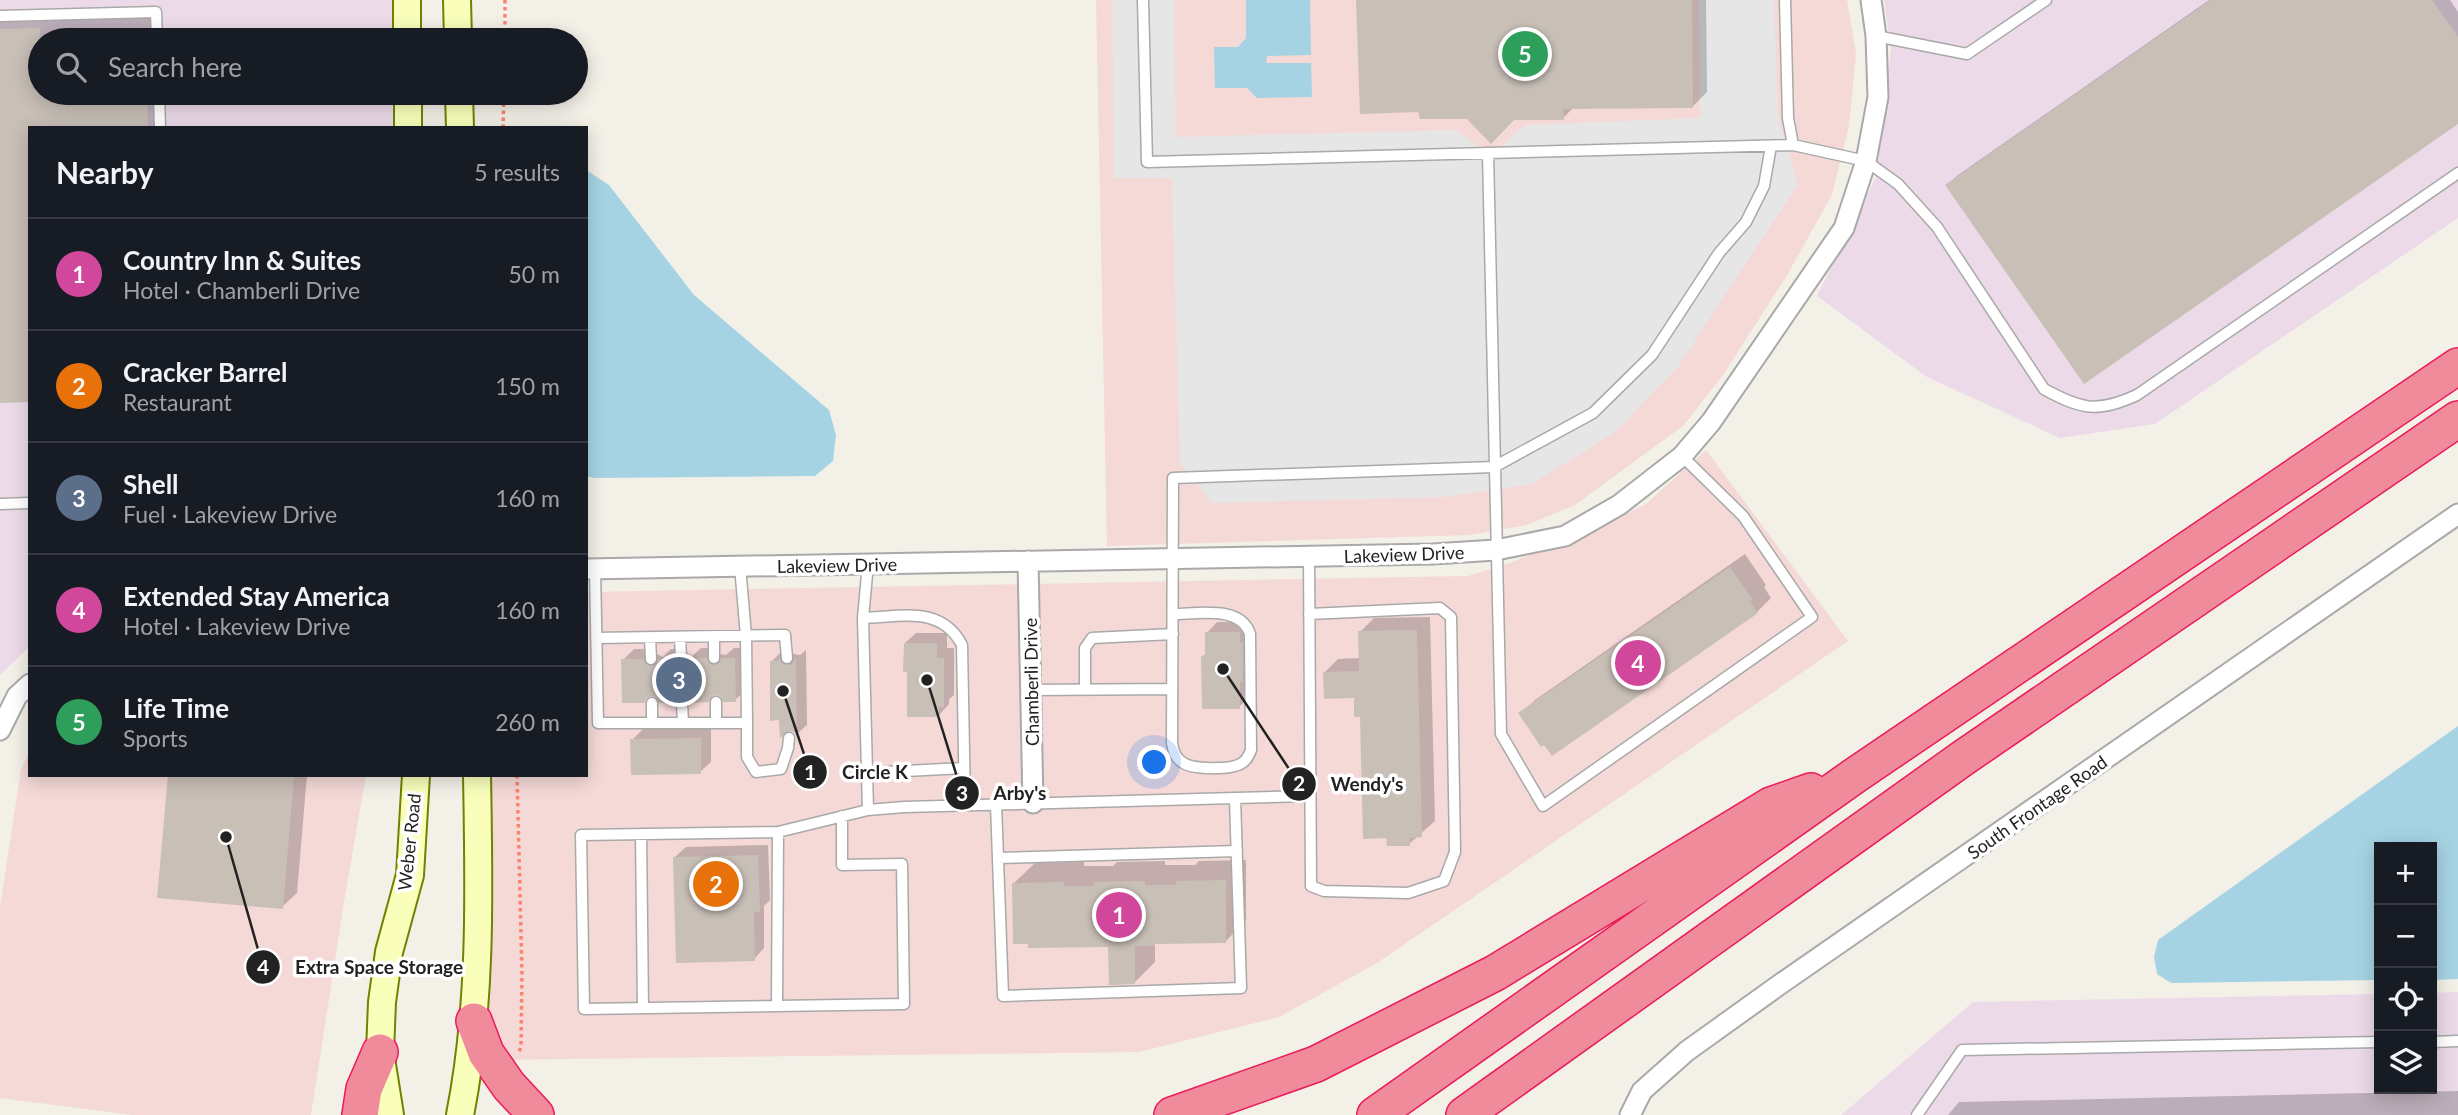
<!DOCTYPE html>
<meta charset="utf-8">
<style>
:root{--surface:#171b24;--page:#20242c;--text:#f1f3f6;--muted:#9ea1a6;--line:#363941;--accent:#d40700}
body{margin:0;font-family:Lato,sans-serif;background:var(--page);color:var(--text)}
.controls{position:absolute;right:21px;bottom:21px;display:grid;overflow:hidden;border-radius:0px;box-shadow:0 4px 18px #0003}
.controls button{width:63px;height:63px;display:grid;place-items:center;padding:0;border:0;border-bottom:2px solid var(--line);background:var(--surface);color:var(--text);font:35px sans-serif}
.you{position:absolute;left:1155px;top:763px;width:24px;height:24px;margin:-18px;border:5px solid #fff;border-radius:50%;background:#1a73e8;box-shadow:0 0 0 10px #1a73e833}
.badge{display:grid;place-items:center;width:46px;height:46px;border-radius:50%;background:var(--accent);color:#fff;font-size:23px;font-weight:700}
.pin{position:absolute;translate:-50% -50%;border:4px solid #fff;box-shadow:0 2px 7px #0006}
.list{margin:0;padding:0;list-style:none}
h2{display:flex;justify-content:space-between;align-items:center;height:91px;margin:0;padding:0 28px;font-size:30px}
h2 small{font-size:23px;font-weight:400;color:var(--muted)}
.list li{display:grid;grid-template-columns:46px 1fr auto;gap:21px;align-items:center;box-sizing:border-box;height:112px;padding:0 28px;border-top:2px solid var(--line)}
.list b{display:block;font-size:26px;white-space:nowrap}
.list p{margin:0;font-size:23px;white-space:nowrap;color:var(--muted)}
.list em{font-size:23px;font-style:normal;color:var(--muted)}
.icon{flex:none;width:38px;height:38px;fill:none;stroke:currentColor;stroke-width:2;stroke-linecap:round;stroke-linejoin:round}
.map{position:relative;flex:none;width:2458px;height:1115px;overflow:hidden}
.search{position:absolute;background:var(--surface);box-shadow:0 4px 18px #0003;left:28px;top:28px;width:560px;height:77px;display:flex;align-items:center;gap:18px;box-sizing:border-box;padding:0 24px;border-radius:38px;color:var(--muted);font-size:26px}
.panel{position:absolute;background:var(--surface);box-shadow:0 4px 18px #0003;left:28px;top:126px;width:560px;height:651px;border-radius:0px}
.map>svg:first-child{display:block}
.commercial{fill:#f4d9d7}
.industrial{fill:#ecdae8}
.parking{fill:#e6e6e6}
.water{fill:#a6d3e3}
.shadow{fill:#0003}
.building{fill:#c8bfb7}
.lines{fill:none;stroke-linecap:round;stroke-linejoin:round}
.service-casing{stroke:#a9a9a9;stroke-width:13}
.minor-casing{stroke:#a9a9a9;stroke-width:23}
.secondary-casing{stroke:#708200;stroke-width:30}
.motorway-casing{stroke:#eb1b5b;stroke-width:38}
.path{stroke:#ff816d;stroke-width:3.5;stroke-dasharray:3.5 3.5;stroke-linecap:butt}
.service{stroke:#fff;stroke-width:10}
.minor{stroke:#fff;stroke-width:19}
.secondary{stroke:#f9ffba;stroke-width:26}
.motorway{stroke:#ef8b9a;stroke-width:35}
.labels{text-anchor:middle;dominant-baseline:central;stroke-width:7;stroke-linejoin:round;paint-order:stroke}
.street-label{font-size:18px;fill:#222;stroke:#fff}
.leader{fill:none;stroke:#222;stroke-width:2.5}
.callout-dot{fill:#222;stroke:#fff;stroke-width:2.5}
.mark-label{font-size:21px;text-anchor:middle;font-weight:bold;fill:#fff}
.callout-label{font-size:19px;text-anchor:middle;font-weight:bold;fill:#222;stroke:#fff;stroke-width:7;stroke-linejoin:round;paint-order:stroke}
</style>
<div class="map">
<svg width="2458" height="1115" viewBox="0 0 2458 1115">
<rect width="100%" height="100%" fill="#f3f0e8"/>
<!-- commercial -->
<path class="commercial" d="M1096,0H1847L1856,53L1849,126L1832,195L1786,277L1723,375L1683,426L1575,505L1527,525L1469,535L1107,546Z
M1706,450L1848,641L1377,963L1279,1017L1139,1052L484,1060L480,775H586V592L1468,576L1510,563L1645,505Z
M30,752V775H366L344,902L311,1115H133L0,1098V907L21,769Z"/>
<!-- industrial -->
<path class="industrial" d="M0,0H395L396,40H40V93H397L398,128H30V646L0,675Z
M1884,0H2458V218L2155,424L2060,438L1927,377L1817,296L1876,177L1891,49Z
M2458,992V1115H1841L1973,1002L2379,994V1089H2432V993Z"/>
<!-- parking -->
<path class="parking" d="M1112,0H1174L1176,137L1456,130L1492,156L1524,125L1700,118L1699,0H1774L1778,117L1798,184L1678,367L1615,432L1532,484L1444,497L1212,503L1180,463L1172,178H1114Z"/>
<!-- water -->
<path class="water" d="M1246,0H1310L1311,55L1267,56L1266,63H1311L1312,97L1257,98L1247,88H1215L1214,47H1238L1246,38Z
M586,170L609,185L694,295L829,410L836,435L833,461L815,476L594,478L586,476Z
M2458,726V979L2432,980V847H2379V980L2171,983L2157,974L2154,957L2158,940Z"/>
<!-- shadow -->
<path class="shadow" d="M1357,0H1706L1707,92L1693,106L1574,107L1563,118Z
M2209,0H2450L2458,12V122L1947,185L1958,175Z
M155,15V40H40V93H157L158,128H30L0,401V20Z
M1745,554L1766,585L1764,587L1771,598L1757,612L1553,754L1521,714L1535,700Z
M1430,617L1435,821L1409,844L1356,697L1324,673L1338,659L1360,658V632L1374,618Z
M1217,622H1250V696L1239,707L1203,656L1207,653V633Z
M916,633H947V648H954V695L949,699V704L939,715L909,671L905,643Z
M684,648L685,652L692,656L701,648H717L720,654L726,655L734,648H745L746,690L735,700L716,693L708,701L680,694L674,701L651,694L644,701L623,660L634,649H654L655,653L663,657L671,649Z
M791,649L794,654L800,655L806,650L807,725L797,734L771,662L782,651Z
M711,728V762L700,772L632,740L643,729Z
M170,775H307L297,893L282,907Z
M768,845L770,900L764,906V948L754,959L675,857L686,847Z
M1246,860V920L1226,941L1155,942V962L1135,982L1110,945L1014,883L1035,863L1084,862V866H1113L1117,862L1165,861V865H1195L1199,861Z
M2458,1091V1115H1948L1959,1102Z"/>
<!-- building -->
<path class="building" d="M1356,0H1692L1693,108L1563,109L1564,120H1514L1491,144L1467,119H1420L1418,112L1360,114Z
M2211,0H2432L2458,37V124L2084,384L1945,185Z
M40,28V93H147L148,128H30V402L0,403V29Z
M1730,567L1753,600L1750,602L1758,613L1552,756L1544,745L1541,747L1518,713Z
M1417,630L1422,837L1410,838V846H1387L1386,838L1363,839L1360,717H1354V698L1324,699L1323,672L1359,671L1358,631Z
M1205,632H1240V643H1243V682H1240V709H1202L1201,656H1205Z
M904,643H937V658H944V707H939V717H907V672H903Z
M674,658L675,663L681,665L686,664L688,658H707L710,664L715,665L720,662L721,658H735L736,702H723L720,696L715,695L710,698L709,702L689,703L688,698L682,696L677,697L675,703H659L656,697L651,696L646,699L645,703H622L621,659H644L645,664L651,666L656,665L658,659Z
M779,658L781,663L787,665L792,664L796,658L797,737L794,732L789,731L780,738L779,720L770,721V661H779Z
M701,738V774L631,775L630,739Z
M168,775H294L283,909L157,898Z
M758,855L760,912H754L755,961L676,963L673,857Z
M1226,880V943L1155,944V946H1135V984L1109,985L1108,947L1028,948V944H1013L1012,883L1064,882V886H1094V882L1145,881V885H1176V881Z"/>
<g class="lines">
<defs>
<path id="service" d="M1143,0L1147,162L1793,145L1866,161L1898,184L1937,227L2044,389C2082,410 2098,413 2137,395L2458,173
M1785,0L1788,118L1793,145
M0,16L156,12L157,40
M1876,36L1967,54L2046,0
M159,93L160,128
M1488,153L1501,734L1543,806L1812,617L1743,516L1682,456
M0,504L30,503
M1309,556L1311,886L1324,891L1408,893L1444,881L1455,852L1451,617L1440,608L1309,614
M868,564L863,618L868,810
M595,569L598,723H747L746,636L740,566
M1173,614C1197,614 1241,605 1250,634L1251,750C1249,755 1247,760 1242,763C1232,770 1191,770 1182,762C1175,758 1173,750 1172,743L1173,478L1494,467L1593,413L1652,355L1719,253L1746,222L1764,186L1771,146
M863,618C901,617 941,605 962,645L965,805
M680,637L681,658
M714,637V658
M596,638L785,635L787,658
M650,638L651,659
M1085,689V648L1092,638L1173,634
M1030,690L1172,689
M716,702V723
M652,703V723
M682,703L683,723
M747,723V757L756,772L781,769L788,748L789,738
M867,773L964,768
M996,804L1003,996L1241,988L1235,798
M842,816V865L902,864L904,1004L584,1009L581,835L778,832L868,810L904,807L1310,796
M641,834L643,1008
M998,858L1237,851
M777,1006L778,832
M2432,1042L2458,1041
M1917,1115L1962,1050L2379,1042"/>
<path id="minor" d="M1028,561L1033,803
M586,569L1433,554L1496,550L1565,536L1619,505L1682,456L1711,422L1844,228L1866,161L1878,97L1876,36L1871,0
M0,730L17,696L30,684
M1630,1115L1642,1091L1687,1051L1779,985L2458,514"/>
<path id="secondary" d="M407,0V40
M457,0L458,40
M408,93V128
M459,93L460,128
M390,1115L380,1052L382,1002L389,952L410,875L416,775
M460,1115C482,1004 479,888 477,775"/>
<path id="motorway" d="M474,1021L486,1053L509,1086L536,1115
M360,1115L364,1089L380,1052
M1172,1115L1316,1064L1495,973L1771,805L1811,791
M1375,1115L1857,774L2458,366
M1464,1115L1963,758L2458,419"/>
</defs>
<!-- service casing -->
<use href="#service" class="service-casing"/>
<!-- minor casing -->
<use href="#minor" class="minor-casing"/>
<!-- secondary casing -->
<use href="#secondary" class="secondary-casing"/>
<!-- motorway casing -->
<use href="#motorway" class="motorway-casing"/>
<!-- path -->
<path class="path" d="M505,0V40
M503,128L504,93
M517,775L522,974L521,1045L519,1053"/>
<!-- service -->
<use href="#service" class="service"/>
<!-- minor -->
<use href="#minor" class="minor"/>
<!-- secondary -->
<use href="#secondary" class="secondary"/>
<!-- motorway -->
<use href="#motorway" class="motorway"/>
</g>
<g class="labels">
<!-- street labels -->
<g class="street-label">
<text transform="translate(1404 554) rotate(-2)">Lakeview Drive</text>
<text transform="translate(837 565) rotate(-1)">Lakeview Drive</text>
<text transform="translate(1031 682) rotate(-91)">Chamberli Drive</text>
<text transform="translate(2037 807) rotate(-35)">South Frontage Road</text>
<text transform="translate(409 842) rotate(-84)">Weber Road</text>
</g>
</g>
<!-- callouts -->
<path class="leader" d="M783 691L810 772M1223 669L1299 784M927 680L962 793M226 837L263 967"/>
<g class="callout-dot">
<circle cx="783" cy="691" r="7"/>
<circle cx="1223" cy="669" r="7"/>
<circle cx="927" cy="680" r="7"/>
<circle cx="226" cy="837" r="7"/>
<circle cx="810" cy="772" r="18"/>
<circle cx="1299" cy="784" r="18"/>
<circle cx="962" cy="793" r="18"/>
<circle cx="263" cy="967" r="18"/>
</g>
<g class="mark-label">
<text x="810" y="780">1</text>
<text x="1299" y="791">2</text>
<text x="962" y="801">3</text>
<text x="263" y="975">4</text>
</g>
<g class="callout-label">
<text x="875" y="779">Circle K</text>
<text x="1367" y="791">Wendy's</text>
<text x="1020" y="800">Arby's</text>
<text x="379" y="974">Extra Space Storage</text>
</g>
</svg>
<div class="controls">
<button>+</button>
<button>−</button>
<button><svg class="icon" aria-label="locate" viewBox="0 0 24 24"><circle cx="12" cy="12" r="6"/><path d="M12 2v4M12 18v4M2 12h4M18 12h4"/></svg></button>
<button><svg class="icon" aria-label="layers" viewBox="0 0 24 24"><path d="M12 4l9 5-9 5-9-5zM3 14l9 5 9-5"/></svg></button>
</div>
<div class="you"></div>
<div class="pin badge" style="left:1119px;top:915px;background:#d1479c">1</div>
<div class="pin badge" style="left:716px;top:884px;background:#e8710a">2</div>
<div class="pin badge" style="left:679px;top:680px;background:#5c6f8a">3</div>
<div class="pin badge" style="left:1638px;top:663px;background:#d1479c">4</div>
<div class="pin badge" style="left:1525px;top:54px;background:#2e9e5b">5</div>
<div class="search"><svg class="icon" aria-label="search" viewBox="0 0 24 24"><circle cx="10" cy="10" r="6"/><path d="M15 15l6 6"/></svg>Search here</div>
<section class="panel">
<h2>Nearby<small>5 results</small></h2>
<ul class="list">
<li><span class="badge" style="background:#d1479c">1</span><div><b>Country Inn &amp; Suites</b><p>Hotel · Chamberli Drive</p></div><em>50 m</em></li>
<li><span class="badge" style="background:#e8710a">2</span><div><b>Cracker Barrel</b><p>Restaurant</p></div><em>150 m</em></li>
<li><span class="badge" style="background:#5c6f8a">3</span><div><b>Shell</b><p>Fuel · Lakeview Drive</p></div><em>160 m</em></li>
<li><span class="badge" style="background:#d1479c">4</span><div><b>Extended Stay America</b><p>Hotel · Lakeview Drive</p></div><em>160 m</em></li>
<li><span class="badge" style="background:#2e9e5b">5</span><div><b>Life Time</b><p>Sports</p></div><em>260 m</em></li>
</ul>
</section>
</div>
